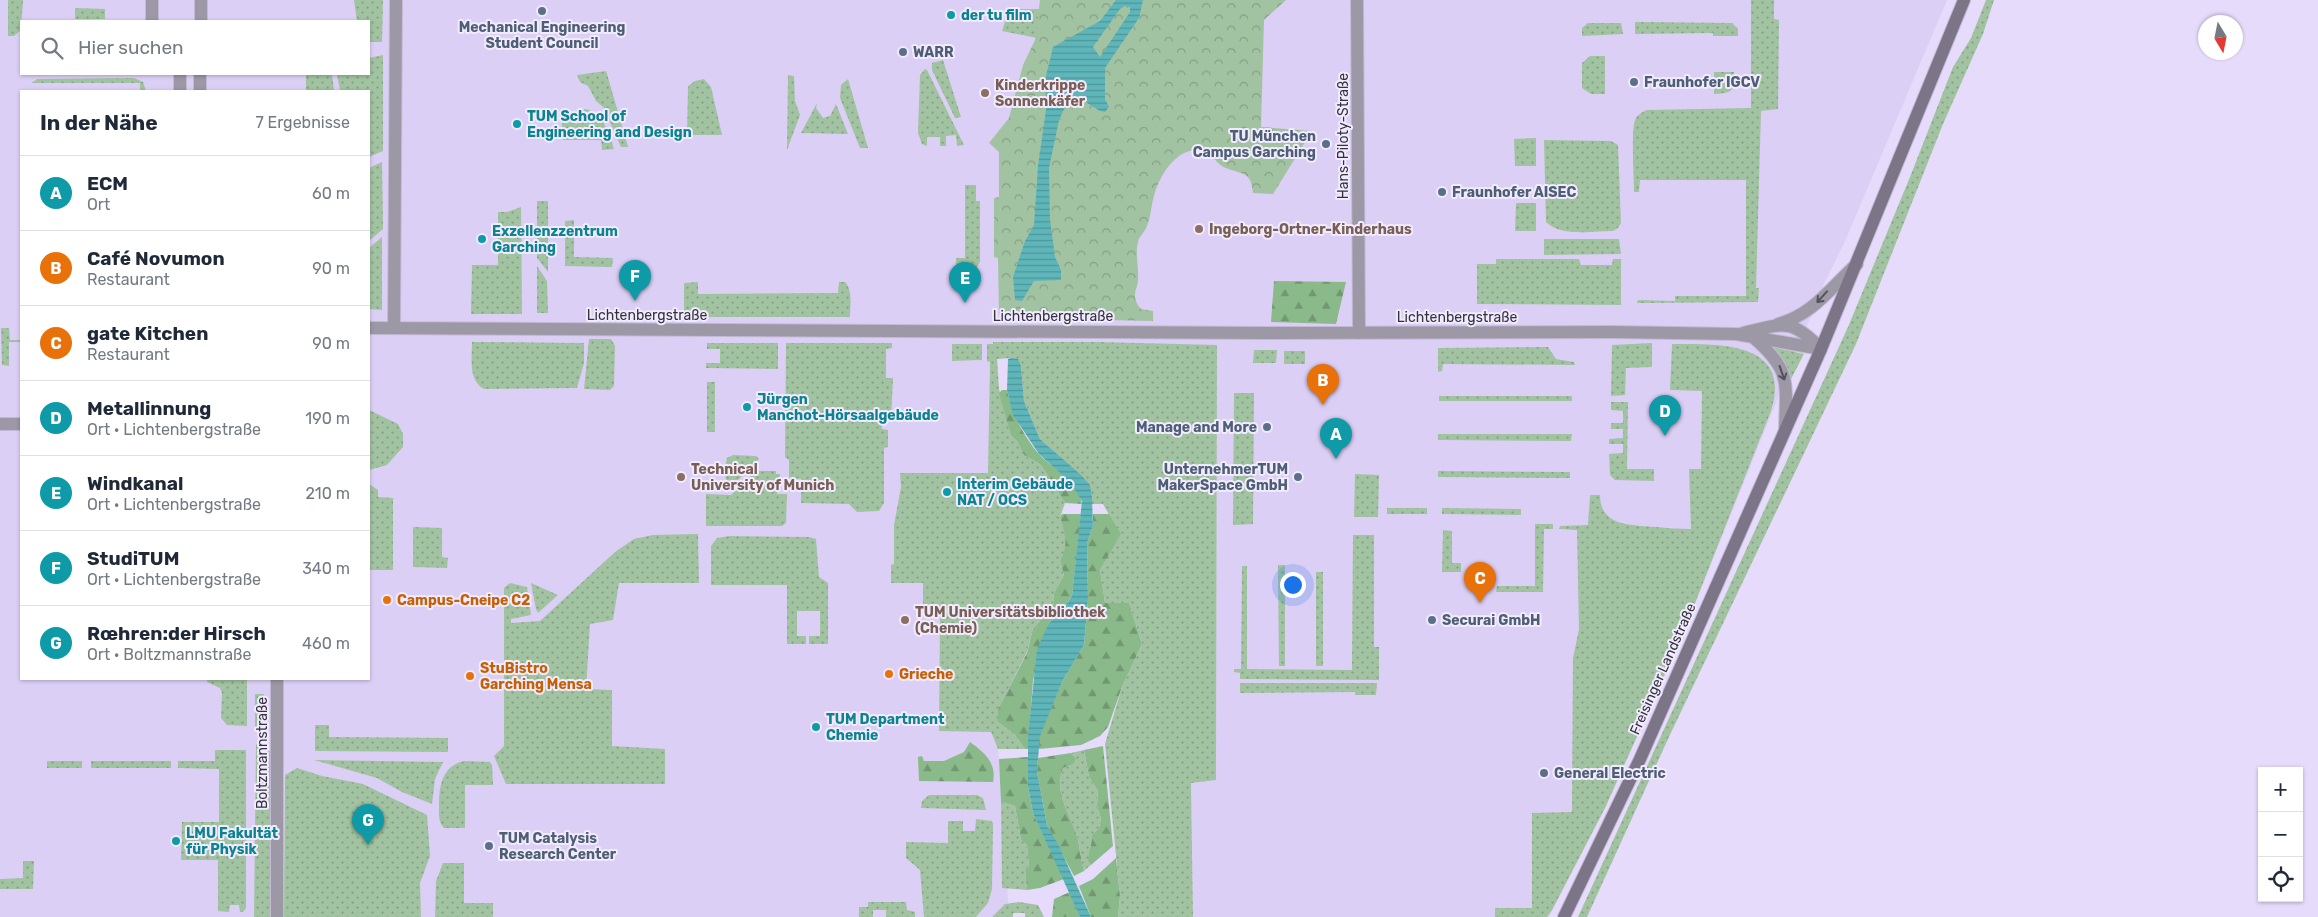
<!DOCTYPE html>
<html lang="de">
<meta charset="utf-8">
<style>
:root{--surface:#fff;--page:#f2f2f3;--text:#1f2937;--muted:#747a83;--line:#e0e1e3;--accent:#0b8043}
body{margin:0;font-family:Rubik,sans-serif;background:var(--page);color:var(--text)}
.controls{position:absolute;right:15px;bottom:15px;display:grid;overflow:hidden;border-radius:0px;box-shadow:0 1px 4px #0004}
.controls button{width:45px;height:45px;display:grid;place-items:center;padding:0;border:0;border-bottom:1px solid var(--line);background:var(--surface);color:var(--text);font:25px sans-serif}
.compass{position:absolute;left:2198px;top:15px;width:45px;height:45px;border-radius:50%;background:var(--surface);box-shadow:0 1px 4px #0004;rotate:170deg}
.you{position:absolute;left:1292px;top:584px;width:18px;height:18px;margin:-12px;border:4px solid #fff;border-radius:50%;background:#1a73e8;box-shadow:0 0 0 8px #1a73e833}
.badge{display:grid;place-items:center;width:32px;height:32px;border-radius:50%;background:var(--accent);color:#fff;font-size:16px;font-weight:700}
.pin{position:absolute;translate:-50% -41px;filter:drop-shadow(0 1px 2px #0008)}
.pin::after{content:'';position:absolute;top:26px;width:18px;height:15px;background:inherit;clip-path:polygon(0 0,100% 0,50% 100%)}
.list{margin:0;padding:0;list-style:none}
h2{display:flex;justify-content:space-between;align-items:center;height:65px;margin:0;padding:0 20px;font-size:21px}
h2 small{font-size:16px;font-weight:400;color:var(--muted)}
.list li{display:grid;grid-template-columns:32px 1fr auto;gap:15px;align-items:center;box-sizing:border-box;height:75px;padding:0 20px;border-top:1px solid var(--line)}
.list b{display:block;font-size:19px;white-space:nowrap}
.list p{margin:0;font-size:16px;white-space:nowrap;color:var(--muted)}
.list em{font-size:16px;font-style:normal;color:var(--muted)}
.icon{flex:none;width:28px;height:28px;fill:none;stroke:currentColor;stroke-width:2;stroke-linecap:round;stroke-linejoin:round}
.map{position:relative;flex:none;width:2318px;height:917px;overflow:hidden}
.search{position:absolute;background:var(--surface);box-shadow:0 1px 4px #0004;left:20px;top:20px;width:350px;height:55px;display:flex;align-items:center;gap:12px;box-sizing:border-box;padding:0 18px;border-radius:0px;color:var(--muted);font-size:19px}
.panel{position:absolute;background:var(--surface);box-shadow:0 1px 4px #0004;left:20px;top:90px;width:350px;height:590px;border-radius:0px}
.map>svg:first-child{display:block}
.built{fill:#dccff5;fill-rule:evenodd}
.grass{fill:url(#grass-dots)}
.forest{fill:url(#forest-firs)}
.park{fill:url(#park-crowns)}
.water{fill:url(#water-rules);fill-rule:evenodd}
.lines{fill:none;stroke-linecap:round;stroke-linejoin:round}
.street-casing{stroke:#c3b9d5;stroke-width:14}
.secondary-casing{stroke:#c3b9d5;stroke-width:14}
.street{stroke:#9d98a5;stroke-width:12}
.secondary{stroke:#7c7487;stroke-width:12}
.oneway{stroke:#54505c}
.service-dot{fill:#5c6f8a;stroke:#f1ebfe;stroke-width:2}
.culture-dot{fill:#0f9aa8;stroke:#f1ebfe;stroke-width:2}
.education-dot{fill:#8d6e63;stroke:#f1ebfe;stroke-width:2}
.food-dot{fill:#e8710a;stroke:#f1ebfe;stroke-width:2}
.labels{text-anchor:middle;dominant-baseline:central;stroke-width:4;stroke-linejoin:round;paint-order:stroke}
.culture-label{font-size:14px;font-weight:bold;fill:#0d838f;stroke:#f1ebfe;text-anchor:start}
.service-label{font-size:14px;font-weight:bold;fill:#4e5e75;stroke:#f1ebfe;text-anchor:start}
.education-label{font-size:14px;font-weight:bold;fill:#785e54;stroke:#f1ebfe;text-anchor:start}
.street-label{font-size:14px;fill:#35313d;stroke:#f1ebfe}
.food-label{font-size:14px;font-weight:bold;fill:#c56008;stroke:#f1ebfe;text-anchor:start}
</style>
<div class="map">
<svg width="2318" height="917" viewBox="0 0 2318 917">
<defs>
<pattern id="grass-dots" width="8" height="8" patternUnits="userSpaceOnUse" patternTransform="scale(1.25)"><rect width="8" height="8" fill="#a2c3a1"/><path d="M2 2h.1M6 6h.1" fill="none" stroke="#859f84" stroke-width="1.8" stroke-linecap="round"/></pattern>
<pattern id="forest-firs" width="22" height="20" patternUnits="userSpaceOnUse" patternTransform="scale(1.25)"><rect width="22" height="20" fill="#8bba8a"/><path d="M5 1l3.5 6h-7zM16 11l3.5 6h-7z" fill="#729872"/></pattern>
<pattern id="park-crowns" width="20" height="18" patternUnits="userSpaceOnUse" patternTransform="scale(1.25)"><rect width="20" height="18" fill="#a2c3a1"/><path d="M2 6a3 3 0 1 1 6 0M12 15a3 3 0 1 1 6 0" fill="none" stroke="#859f84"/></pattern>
<pattern id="water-rules" width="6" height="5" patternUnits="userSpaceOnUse" patternTransform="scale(1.25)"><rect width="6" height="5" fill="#5eb6ba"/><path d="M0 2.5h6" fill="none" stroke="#4e9598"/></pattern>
</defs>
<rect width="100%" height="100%" fill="#e6dbfb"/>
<!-- built -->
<path class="built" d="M0,0H1947L1846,239L1824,284L1682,636L1605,808L1549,917H1193L1191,783L1216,779L1217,346L1099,342L998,343L994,454L991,732L998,749L1003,800L1008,902L1007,917H0ZM21,21H369V74H21ZM21,91H369V679H21Z"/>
<!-- grass -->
<path class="grass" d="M8,0H23L21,30L14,36H8Z
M354,0H383L382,42H369V21H357Z
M1751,0H1774V19L1779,20L1778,109L1761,111L1756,288H1759L1758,302L1637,303L1638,300L1675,301V296H1746V180H1640L1639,192H1634C1634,178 1631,130 1635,120C1637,115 1642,112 1647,110L1751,108Z
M1986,0H1994L1983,34L1943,124L1856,344L1668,739L1587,917H1578L1848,327L1910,177L1953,67L1971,38Z
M75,8L105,9V19H75Z
M1009,9H1078L1037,38L1002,31Z
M1635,22L1732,23L1738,29V36H1713V33L1635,34Z
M1588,23H1621L1623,34L1582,36V28Z
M383,55V151L369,157V91H340L337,74H369V58Z
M1590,56H1605V94H1591L1582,88V63Z
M943,60L961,117L955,118L932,70V63Z
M925,69L927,70L964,145L957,146L956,135L946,136V146H940V137H927V146L922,144L918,133L920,75Z
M606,71L607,74L628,147H621L603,107L596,101L588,86L580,82L577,75Z
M1714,72H1734C1735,90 1734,93 1714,94Z
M306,74H332L334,91H306Z
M788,75L794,76L795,101L800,115L787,150Z
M134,78L143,82L146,91H140V83H32L37,79Z
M704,79L711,87L722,135H687L688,86L695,81Z
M848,79L868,148H860L840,98L841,85Z
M817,103L816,108L823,118L830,116L836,104L848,134L801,133Z
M585,109C603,112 609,133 614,149L602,150L601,140H563L562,123L566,120L577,124L580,118L578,113Z
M1536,138V166H1515L1514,139Z
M1544,140L1611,141L1618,145L1621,223L1618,228L1613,231C1594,231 1560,237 1546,222Z
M382,162L383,229L369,241V168Z
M965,185H976V201H980V262L977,267L956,268V258H965Z
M537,201H548V272L537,258Z
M1516,203H1536V231H1515Z
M521,207L522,314H471L472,265H498V212H507Z
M574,220V257L613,258L612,267L565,266V221Z
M382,237V310L369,309V248Z
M1544,239H1619L1621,254L1544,255Z
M1496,259H1579L1581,265H1612L1613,259H1621V305L1477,304V264H1496Z
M537,266L547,281L548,313H537Z
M698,282V294L838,293L839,282H845C853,290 850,307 850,317H684V283Z
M1,328H9L10,340H21V342H9V366L2,365Z
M589,339H611L615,346L614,386L610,390L584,389Z
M472,342L584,343V363L577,388L484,389C468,381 472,358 472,342Z
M993,342H1099L1217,345L1216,780L1191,783L1193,917H1118L1120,896L1105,744L1122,687L1142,644L1129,603H1105L1100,570L1120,534L1103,504H1092V498L1060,457L1040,439L1024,401L1021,366L1011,358L997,359L999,389L1011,436L1017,441L1024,455L1041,465L1065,503L1060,517L1066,535L1065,553L1060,561L1064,575L1054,593L1053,609L1033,628L1027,652L998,709V722L1015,735L1025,749H998L991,732L939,731L940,612H923V583H891V565L894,564V525L901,487L900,473H988L990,362L987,361V344H993Z
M707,343H778V369L706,368V363H720V349H707Z
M786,343H892V348L886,349V378H893L891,420L882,421V429L888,430V447L884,448V503L879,511L857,512L849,504L801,503V479L789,478V460L785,457Z
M1652,343V367L1626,368L1625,395L1611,396L1612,345Z
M952,344H982V360L952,361Z
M1672,344C1719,344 1793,341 1771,411L1682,636L1605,808L1552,910L1547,917H1495V908H1532V813L1572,812L1573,658L1579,629L1577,530L1559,529L1560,526L1588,525L1590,495H1600C1600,527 1632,525 1656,527C1667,528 1679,529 1691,529L1689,469H1701L1702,391L1670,390Z
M1548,347L1556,359L1574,362L1575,365L1443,364L1442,371L1438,372V348Z
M1772,347L1804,354L1790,381L1784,361Z
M1254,350H1277L1276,363H1253Z
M1284,351H1305V364H1284Z
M707,382H715V432H707Z
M1234,393H1254L1253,524L1233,525Z
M1439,396H1572V401H1439Z
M1611,402H1628L1627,469H1654V481L1615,480L1610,475L1609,454L1623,453V444H1609V439L1623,438V429H1611V423H1623V411L1611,410Z
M369,410L398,424L403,434V447L387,465L369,470Z
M1438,434H1572L1571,441L1438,440Z
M733,455L756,456L759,459L734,484L729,486C724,480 725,466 727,458Z
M756,471H776V474H780L777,494H787L786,523L782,526H706V494L731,495Z
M1438,471L1570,472V478L1438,477Z
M1355,474L1379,475L1378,517H1354Z
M369,484L378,490V497L393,498V570H370Z
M1387,508H1427V514H1387Z
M1442,508L1521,509V515L1442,514Z
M1535,524H1553V529H1544L1543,592H1496L1497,586H1535Z
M413,527L442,528V557L448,558L447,568L413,567Z
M1443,530L1452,531V563H1461V572H1442Z
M698,534L699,583H619L613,620L590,624L586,689L612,690V746L665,749V784H506L494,756L504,746V588L510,583L527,587L531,615L511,619V623L540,621L615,552L634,539L653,535Z
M1353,535H1374V647H1379V680L1240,679V673L1234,672V669H1241L1242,566H1247V669L1352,670Z
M730,536L809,537L816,539L819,577L828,583V644H809V636H820V611H797V636H806V644H787V585H711V546L717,538Z
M1278,565H1285V666H1279Z
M1316,572H1323V666H1316Z
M531,583L558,595L538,613L536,609Z
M207,679H247V726L227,725L221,718L222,693L220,688L207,682Z
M1240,683H1377L1376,695H1355V692L1240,693Z
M255,694H264V723L255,728Z
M315,725H329V737L448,738V752L315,751Z
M256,744L271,752L270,917H254Z
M215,750H246V908L243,912H240L239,905H230L229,912L218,911V860H181L182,822H219V769L178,768V761H215Z
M1084,750L1089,777L1098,791L1097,806L1101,819L1099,828L1092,835V849L1088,862L1091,865L1084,871C1081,860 1080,850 1078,840C1072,816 1053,794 1063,768L1074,764L1076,759L1071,753Z
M314,760L443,762L435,779L432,804L402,792L377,778Z
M47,761H82V768H47Z
M91,761H171V768H91Z
M464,761L490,762L492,765L493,785H465V828H444C438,822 439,814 439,806C439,786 442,766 464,761Z
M297,768L322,776L363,784L427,815L430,856L420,883L421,917H284L285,775Z
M929,795H977L983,798L986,810L921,808L922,801Z
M1001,802L1015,806L1021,840L1027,845L1029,867L1025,869L1027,890L1002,888Z
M976,819L992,821L993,825L992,889L988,903L976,917H924L920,870L906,858V842L948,843V821H963V831H975Z
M23,861H34L33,889H0V879L23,878Z
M443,863H464V903H493V917H435L436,881Z
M868,902H906L907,910L915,912V917H886V910H873V917H859V907H868Z
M1019,902L1038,905L1044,917H1025V913H1013V917H992L1005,904Z"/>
<!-- forest -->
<path class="forest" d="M1274,281L1346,282L1336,324L1271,322Z
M1002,390H1007C1013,416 1021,431 1037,452C1051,468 1079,481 1082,504L1065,503L1041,465L1024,455L1017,441L1011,436L999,393Z
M1062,514H1081L1072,596L1061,612L1049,623L1033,680L1028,749H1025L1015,735L998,722V709L1027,653L1033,628L1053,609L1054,593L1064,575L1060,561C1069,546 1065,533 1060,517Z
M1093,514H1109L1121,534L1100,570L1105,603H1129L1142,644L1122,687L1108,727L1100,736L1081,745L1039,749V736L1063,680L1084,645L1088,599L1087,543L1093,526Z
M970,742C984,752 997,763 993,782L919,781L918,757L922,756L924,761H944L964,752Z
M1103,746L1113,846L1091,865L1088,862C1088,851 1092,848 1092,835L1099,828L1101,819L1097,806L1098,791L1089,777L1084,750Z
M1071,753L1076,759L1074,764L1063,768C1053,794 1072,816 1078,840C1080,850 1081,860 1084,871L1074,876L1047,825L1037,771L1038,758Z
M1028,757V787L1033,813L1064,879L1040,888L1027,890L1025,869L1029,867L1027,845L1021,840L1015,806L1001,802L999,759Z
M1116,858L1120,896L1118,917H1091L1079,886L1093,879Z
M1070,892L1080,917H1052L1054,899Z"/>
<!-- park -->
<path class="park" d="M1040,0H1286L1264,20L1261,127L1312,131L1273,194L1253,193C1251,171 1243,175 1226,168C1214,164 1213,150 1198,150C1175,149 1159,177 1154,196C1151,206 1151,217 1147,226C1145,232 1139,236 1138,242C1135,254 1139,268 1138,280C1138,285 1135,290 1135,295C1135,300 1137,305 1141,309L1153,311V321L1004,318L999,314L998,258L994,257V198L999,197V152L989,143L1009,118L1023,65L1035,40Z"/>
<!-- water -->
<path class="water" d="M1116,0H1143L1139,18L1105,68V99L1109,107L1105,112L1100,111L1079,98L1066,105L1059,120L1049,168L1050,219L1055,257L1061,270V280L1034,281L1022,301L1015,300L1013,277L1025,241L1034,225L1038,166L1047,103L1044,84L1053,47L1100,21ZM1125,6L1130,7V12L1100,57L1093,47L1120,9Z
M1011,358L1018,359L1021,366L1024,401L1040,439L1081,475L1090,485L1092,498L1093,526L1087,543L1088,599L1084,645L1063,680L1040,736L1037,771L1047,825L1059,846L1091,917H1080L1033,813L1028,787V736L1037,649L1049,623L1061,612L1072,596L1082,501L1070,482L1039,454L1013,415L1007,390L1008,359Z"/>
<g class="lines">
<defs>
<path id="street" d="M1357,0L1359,333
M152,21V0
M201,21V0
M180,91V74
M200,91V74
M1778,324C1813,315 1831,287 1857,264
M369,328L1262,333L1613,332L1736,334L1821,349
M394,328L396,0
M1743,333C1782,324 1791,317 1821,349
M1754,338C1792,371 1786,383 1785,430
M0,424H21
M277,679V917"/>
<path id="secondary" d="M1564,917L1640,759L1821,349L1964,0"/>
</defs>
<!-- street casing -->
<use href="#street" class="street-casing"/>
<!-- secondary casing -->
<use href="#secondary" class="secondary-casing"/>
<!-- street -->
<use href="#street" class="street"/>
<!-- secondary -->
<use href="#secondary" class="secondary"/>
</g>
<!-- one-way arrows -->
<defs><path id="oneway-shaft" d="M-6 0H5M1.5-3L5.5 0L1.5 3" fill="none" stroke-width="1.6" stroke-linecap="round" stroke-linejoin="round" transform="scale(1.25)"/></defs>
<g class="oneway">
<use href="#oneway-shaft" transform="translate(1822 297) rotate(132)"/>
<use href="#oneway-shaft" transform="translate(1782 373) rotate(71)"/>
</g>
<!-- markers -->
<g class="service-dot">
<circle cx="542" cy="11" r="5"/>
<circle cx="903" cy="52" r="5"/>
<circle cx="1634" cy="82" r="5"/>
<circle cx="1326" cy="144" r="5"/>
<circle cx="1442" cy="192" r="5"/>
<circle cx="1267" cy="427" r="5"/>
<circle cx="1298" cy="477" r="5"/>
<circle cx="1432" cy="620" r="5"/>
<circle cx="1544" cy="773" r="5"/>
<circle cx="489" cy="846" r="5"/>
</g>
<g class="culture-dot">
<circle cx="951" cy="15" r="5"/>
<circle cx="517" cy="124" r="5"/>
<circle cx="482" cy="239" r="5"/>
<circle cx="747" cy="407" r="5"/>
<circle cx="947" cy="492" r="5"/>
<circle cx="816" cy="727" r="5"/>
<circle cx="176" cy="841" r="5"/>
</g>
<g class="education-dot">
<circle cx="985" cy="93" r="5"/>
<circle cx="1199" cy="229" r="5"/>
<circle cx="681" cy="477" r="5"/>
<circle cx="905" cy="620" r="5"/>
</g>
<g class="food-dot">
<circle cx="387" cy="600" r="5"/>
<circle cx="889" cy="674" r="5"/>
<circle cx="470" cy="676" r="5"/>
</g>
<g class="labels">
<!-- culture labels -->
<g class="culture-label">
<text x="961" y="15">der tu film</text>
<text x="527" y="116">TUM School of<tspan x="527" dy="16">Engineering and Design</tspan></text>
<text x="492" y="231">Exzellenzzentrum<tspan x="492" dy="16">Garching</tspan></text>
<text x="757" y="399">Jürgen<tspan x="757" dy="16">Manchot-Hörsaalgebäude</tspan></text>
<text x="957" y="484">Interim Gebäude<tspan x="957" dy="16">NAT / OCS</tspan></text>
<text x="826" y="719">TUM Department<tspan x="826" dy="16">Chemie</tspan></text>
<text x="186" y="833">LMU Fakultät<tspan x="186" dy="16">für Physik</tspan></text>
</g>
<!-- service labels -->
<g class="service-label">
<text x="542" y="27" text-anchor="middle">Mechanical Engineering<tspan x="542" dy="16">Student Council</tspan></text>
<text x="913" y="52">WARR</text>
<text x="1644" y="82">Fraunhofer IGCV</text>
<text x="1316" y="136" text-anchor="end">TU München<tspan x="1316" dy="16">Campus Garching</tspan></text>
<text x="1452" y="192">Fraunhofer AISEC</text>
<text x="1257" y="427" text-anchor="end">Manage and More</text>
<text x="1288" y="469" text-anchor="end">UnternehmerTUM<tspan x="1288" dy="16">MakerSpace GmbH</tspan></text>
<text x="1442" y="620">Securai GmbH</text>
<text x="1554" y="773">General Electric</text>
<text x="499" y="838">TUM Catalysis<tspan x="499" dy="16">Research Center</tspan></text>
</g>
<!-- education labels -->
<g class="education-label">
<text x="995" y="85">Kinderkrippe<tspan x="995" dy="16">Sonnenkäfer</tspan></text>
<text x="1209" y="229">Ingeborg-Ortner-Kinderhaus</text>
<text x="691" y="469">Technical<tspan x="691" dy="16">University of Munich</tspan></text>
<text x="915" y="612">TUM Universitätsbibliothek<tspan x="915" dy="16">(Chemie)</tspan></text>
</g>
<!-- street labels -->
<g class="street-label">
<text transform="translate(1343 136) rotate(-90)">Hans-Piloty-Straße</text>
<text x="647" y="315">Lichtenbergstraße</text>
<text x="1053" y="316">Lichtenbergstraße</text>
<text x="1457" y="317">Lichtenbergstraße</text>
<text transform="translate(1663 669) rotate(-66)">Freisinger Landstraße</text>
<text transform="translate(262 753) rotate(-90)">Boltzmannstraße</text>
</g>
<!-- food labels -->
<g class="food-label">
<text x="397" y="600">Campus-Cneipe C2</text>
<text x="480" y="668">StuBistro<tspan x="480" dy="16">Garching Mensa</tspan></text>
<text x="899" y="674">Grieche</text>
</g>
</g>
</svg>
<div class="controls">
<button>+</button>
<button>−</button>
<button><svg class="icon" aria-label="locate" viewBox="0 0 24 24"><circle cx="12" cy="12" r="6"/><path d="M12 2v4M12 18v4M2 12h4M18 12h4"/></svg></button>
</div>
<svg class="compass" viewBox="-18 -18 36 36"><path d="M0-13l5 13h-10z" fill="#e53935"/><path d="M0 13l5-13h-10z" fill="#747a83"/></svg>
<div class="you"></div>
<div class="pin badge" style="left:1336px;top:459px;background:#0f9aa8">A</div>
<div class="pin badge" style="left:1323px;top:405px;background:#e8710a">B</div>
<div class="pin badge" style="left:1480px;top:603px;background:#e8710a">C</div>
<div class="pin badge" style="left:1665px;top:436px;background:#0f9aa8">D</div>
<div class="pin badge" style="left:965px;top:303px;background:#0f9aa8">E</div>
<div class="pin badge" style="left:635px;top:301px;background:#0f9aa8">F</div>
<div class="pin badge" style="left:368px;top:845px;background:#0f9aa8">G</div>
<div class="search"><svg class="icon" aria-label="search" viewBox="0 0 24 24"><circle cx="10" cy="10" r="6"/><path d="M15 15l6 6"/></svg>Hier suchen</div>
<section class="panel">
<h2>In der Nähe<small>7 Ergebnisse</small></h2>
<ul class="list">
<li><span class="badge" style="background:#0f9aa8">A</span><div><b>ECM</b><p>Ort</p></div><em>60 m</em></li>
<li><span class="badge" style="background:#e8710a">B</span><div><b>Café Novumon</b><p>Restaurant</p></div><em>90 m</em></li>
<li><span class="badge" style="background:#e8710a">C</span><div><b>gate Kitchen</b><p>Restaurant</p></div><em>90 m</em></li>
<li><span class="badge" style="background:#0f9aa8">D</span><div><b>Metallinnung</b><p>Ort · Lichtenbergstraße</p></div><em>190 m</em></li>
<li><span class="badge" style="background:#0f9aa8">E</span><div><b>Windkanal</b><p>Ort · Lichtenbergstraße</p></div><em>210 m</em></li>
<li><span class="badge" style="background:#0f9aa8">F</span><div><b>StudiTUM</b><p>Ort · Lichtenbergstraße</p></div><em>340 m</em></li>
<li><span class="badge" style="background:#0f9aa8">G</span><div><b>Rœhren:der Hirsch</b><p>Ort · Boltzmannstraße</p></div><em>460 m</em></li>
</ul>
</section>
</div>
